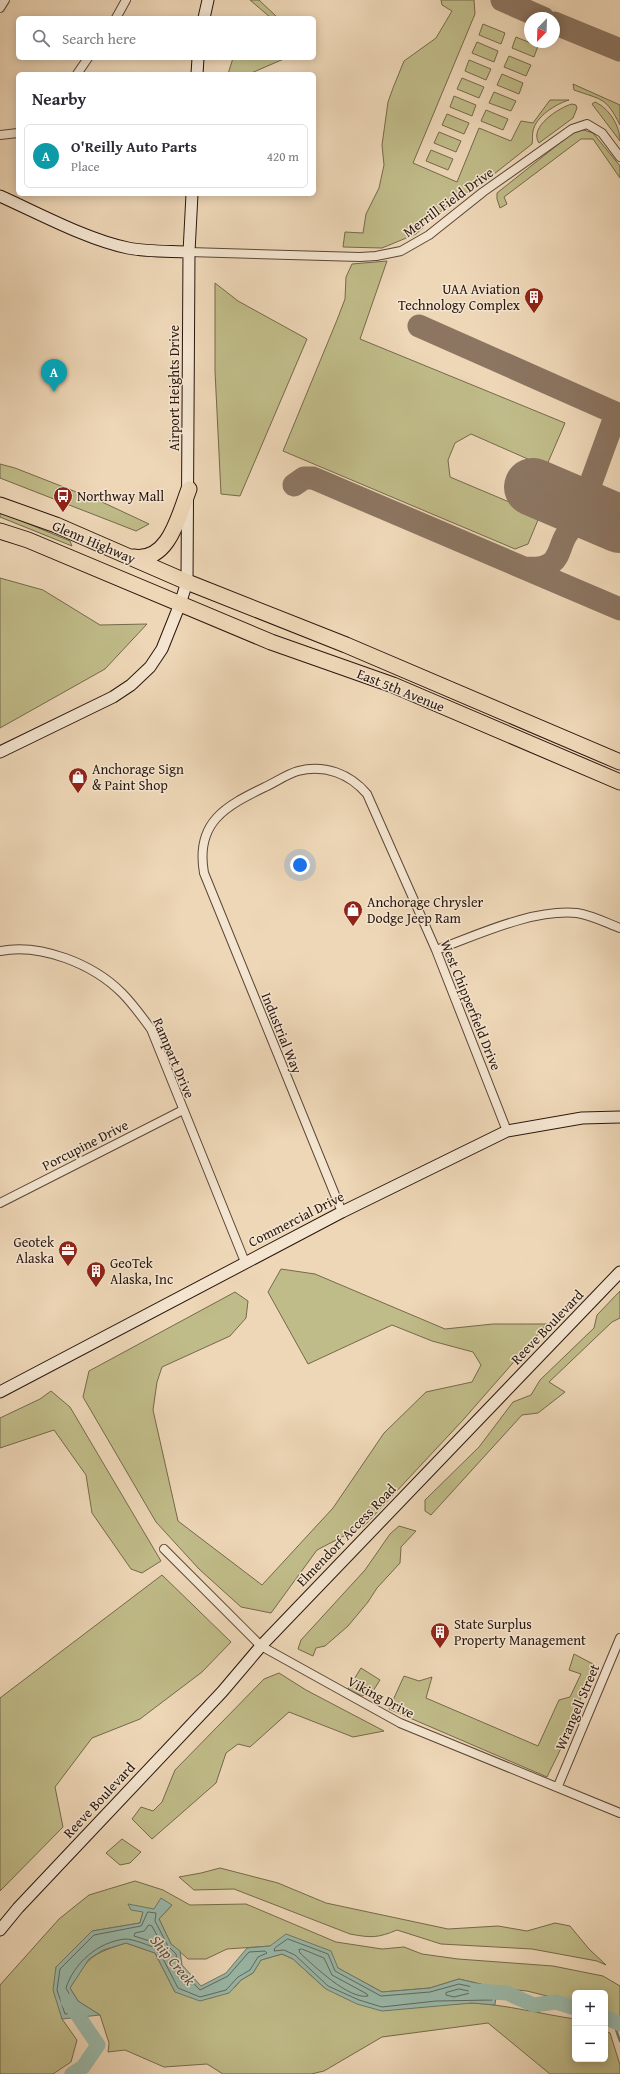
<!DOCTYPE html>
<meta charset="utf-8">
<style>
:root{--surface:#fff;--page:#f7f7f7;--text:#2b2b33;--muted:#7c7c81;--line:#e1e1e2;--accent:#8f2418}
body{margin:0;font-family:"Gentium Book Plus",serif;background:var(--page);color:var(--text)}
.controls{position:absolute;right:12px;bottom:12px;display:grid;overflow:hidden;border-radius:6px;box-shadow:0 2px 10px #0003}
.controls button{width:36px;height:36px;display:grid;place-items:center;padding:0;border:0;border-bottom:1px solid var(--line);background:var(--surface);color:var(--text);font:20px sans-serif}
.compass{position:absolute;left:524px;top:12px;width:36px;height:36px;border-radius:50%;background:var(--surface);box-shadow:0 2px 10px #0003;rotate:203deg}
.you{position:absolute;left:300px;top:865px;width:14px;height:14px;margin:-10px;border:3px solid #fff;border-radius:50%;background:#1a73e8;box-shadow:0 0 0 6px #1a73e833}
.badge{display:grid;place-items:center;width:26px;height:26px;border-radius:50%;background:var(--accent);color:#fff;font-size:13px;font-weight:700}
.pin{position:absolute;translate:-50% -33px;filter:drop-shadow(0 1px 2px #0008)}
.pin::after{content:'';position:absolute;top:21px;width:14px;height:12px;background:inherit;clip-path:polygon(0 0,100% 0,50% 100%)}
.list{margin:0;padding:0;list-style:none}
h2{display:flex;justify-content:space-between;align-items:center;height:52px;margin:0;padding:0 16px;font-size:17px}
h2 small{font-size:13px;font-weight:400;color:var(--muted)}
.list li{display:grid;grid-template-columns:26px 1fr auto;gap:12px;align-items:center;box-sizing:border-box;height:64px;margin:0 8px 8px;padding:0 8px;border:1px solid var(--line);border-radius:6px}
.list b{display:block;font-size:15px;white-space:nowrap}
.list p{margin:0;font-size:13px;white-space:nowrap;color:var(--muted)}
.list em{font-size:13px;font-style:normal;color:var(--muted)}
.icon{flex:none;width:22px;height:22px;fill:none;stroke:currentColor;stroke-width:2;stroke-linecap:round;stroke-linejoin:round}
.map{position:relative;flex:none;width:620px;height:2074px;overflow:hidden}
.search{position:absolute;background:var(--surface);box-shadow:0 2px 10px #0003;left:16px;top:16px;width:300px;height:44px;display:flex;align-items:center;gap:10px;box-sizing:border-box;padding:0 14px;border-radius:6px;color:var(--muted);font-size:15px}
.panel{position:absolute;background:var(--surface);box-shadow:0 2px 10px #0003;left:16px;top:72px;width:300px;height:124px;border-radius:6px}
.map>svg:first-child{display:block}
.green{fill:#c0bc89;stroke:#75694c}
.water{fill:#9abaab;stroke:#6d786c}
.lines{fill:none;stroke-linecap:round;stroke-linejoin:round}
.shore{stroke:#62685c;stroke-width:1}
.stream{stroke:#6d786c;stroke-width:2.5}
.river{stroke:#9abaab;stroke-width:15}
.taxiway{stroke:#8c7662;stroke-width:23}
.runway{stroke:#8c7662;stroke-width:58}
.street-casing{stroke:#5b4638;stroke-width:10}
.secondary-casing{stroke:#2a160e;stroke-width:13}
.highway-casing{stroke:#2a160e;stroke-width:17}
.street{stroke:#f4e5d0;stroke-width:8}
.secondary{stroke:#f4e5d0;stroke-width:11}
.highway{stroke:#eed7b7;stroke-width:15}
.labels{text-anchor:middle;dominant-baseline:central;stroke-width:3;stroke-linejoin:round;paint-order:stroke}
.street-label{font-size:14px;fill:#2a160e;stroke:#f4e5d0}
.poi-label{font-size:14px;fill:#2a160e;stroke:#f4e5d0;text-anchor:start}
.water-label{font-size:15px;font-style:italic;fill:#514f45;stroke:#f4e5d0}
</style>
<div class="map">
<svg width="620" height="2074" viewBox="0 0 620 2074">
<rect width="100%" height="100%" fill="#eed7b7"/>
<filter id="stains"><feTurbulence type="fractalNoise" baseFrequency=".005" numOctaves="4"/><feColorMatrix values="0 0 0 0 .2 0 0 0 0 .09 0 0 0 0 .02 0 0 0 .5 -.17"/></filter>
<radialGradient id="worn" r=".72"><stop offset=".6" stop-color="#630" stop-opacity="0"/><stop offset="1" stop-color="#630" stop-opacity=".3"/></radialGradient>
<!-- green -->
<path class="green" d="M250,0H259L278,18H271Z
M441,0H474L475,14L413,163L457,182L479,128L511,141L521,121L533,123L550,100H569C556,104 536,116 533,131C532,135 533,140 532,144L484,182L450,203L416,234L382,248L343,247L345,232L363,233L366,214L379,188L384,165L382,145L388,102L393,88L404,61L436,38L452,11L442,5Z
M483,24L505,33L501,44L479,35Z
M516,37L538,46L534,57L512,48Z
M477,42L498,51L494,62L472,53Z
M509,56L531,65L526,76L504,67Z
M233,58H286L249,74H228Z
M469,60L491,69L486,80L465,71Z
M502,74L523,83L519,94L497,85Z
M462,78L484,87L479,98L457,89Z
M573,84L620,105V125C606,97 602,100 574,90Z
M494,92L516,101L511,111L489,103Z
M454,96L476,105L472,116L450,107Z
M595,102C609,108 620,126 620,141L592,104Z
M572,104L576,105L577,108L573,118L539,143C528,127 560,107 572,104Z
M486,110L508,119L503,130L481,121Z
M447,114L469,123L464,134L442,125Z
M584,130L593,133L620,166V178L593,139H581L504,197L507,204L500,208L497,199V193L575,131Z
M439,132L461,141L456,152L434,143Z
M431,150L453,159L448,170L426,161Z
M387,261L360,339L565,423L546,467L471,434L455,443L448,460L450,477L540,515L528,544L515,549L283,451L337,320L345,299L346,277L352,264Z
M215,283L238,301L307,339L240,496L221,494L215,371Z
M0,464L15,468L102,502L149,524L136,531L0,478Z
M0,512L70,541L72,546L0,517Z
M0,578L43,590L100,625L147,624L105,669L0,728Z
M281,1269L315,1274L445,1329L493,1324H547L463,1420L365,1525L317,1550L271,1613L241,1607L199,1569L156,1522L83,1397L89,1371L235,1292L248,1301L246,1318L230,1336L162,1367L157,1382L153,1410L178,1521L262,1585L333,1508L384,1433L426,1392L472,1382L481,1365L473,1352L432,1341L392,1325L308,1364L268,1292Z
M620,1291V1318L612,1322L549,1382L565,1392L538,1413L522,1415L431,1515L425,1511V1500L479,1447L513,1402L531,1395L540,1380L594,1328L597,1315Z
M51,1391L70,1407L161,1561L142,1573L131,1569L92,1513L86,1475L54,1430L0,1448V1418L40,1399Z
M399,1526L416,1531L401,1547L400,1563L377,1588L368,1602L348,1626L325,1646L316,1648L313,1656L298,1649L301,1640L365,1570L390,1534Z
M162,1575L231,1642L202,1672L140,1719L92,1738L55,1787L63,1827L0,1891V1698Z
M574,1654L593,1664L567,1736L547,1777L389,1709L404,1676L419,1681L432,1677L426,1698L538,1746L559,1700L570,1697L581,1674L569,1670Z
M361,1668L380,1680L373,1691L362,1696L348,1689Z
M279,1673L306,1690L384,1731L353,1737L289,1712L250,1747L238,1744L226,1753L216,1783L152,1839L132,1819L141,1807L153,1811L162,1802L175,1770L264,1679Z
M122,1839L141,1852L130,1863L120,1865L106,1853Z
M220,1868L278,1883L326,1903L448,1929L498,1926L527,1931L555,1923L570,1926L589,1949L606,1965L597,1961L532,1949L441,1944L397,1930C378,1938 371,1938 350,1934L234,1889L194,1890L179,1877L201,1873Z
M135,1881L163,1890L190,1905L246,1904L336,1942L382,1949L404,1947L422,1954L458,1959L553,1966L603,1976L620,1986V2019L605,2013V1993H575V2003L527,1991L497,1988L459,1979L430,1988L382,1992L338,1968L270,1946L227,1949L206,1959H188L171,1944L159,1919L172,1905L143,1912L140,1923L92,1931L56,1967L62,2019L77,2040L71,2062L53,2074H0V1985L59,1919L89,1895Z
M126,1943L155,1953L175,1992L235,1987L241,1980L253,1973L261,1960L282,1954L293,1959L326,1989L436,2005C449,2005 462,2003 474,2003C507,2005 541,2014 575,2019V2059H605V2031L610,2033L620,2065V2074H550L488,2023L382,2037L324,2071L311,2074H223L207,2064L164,2067L125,2050L108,2052L109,2043L100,2015L78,2001L70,1988C88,1957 91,1954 126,1943Z"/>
<!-- water -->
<path class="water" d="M161,1898L172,1905L159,1919L171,1944L180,1951L182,1965L201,1986L226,1973L247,1948L270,1946L286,1934L331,1951L338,1968L382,1992L430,1988L459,1979L497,1988L495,2005L472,2003L382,2011L357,2004L326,1989L293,1959L282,1954L261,1960L253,1973L241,1980L229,1993L200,2001L175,1992L155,1953L126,1943L103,1950L89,1959L70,1988L78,2001L100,2015L62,2019L53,1990L56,1967L92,1931L140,1923L143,1912L131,1910L128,1904L154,1909Z"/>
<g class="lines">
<!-- shore -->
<path class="shore" d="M148,1912L156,1913L155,1921L168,1946L176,1954L178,1967L200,1990L228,1976L249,1952L265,1951L267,1953L258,1957L250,1970L238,1977L226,1990L200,1997L178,1988L158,1949C150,1946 134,1939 125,1939C98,1942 74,1963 66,1988L75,2004L84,2012L65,2014L57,1990L60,1969L94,1935L141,1926Z
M149,1925L152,1926L160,1941L159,1944L134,1936L135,1933L144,1931Z
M288,1939L328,1954L335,1971L381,1996L430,1992L459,1984L491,1991L492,2000L436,2001L382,2007L359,2000L328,1986L295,1955L284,1950L274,1951L275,1948Z
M302,1949L324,1958L332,1975L367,1994L368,1996C349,2000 313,1965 300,1953L299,1950Z
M459,1989L469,1991L470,1993L454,1997L446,1995V1993Z"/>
<!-- stream -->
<path class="stream" d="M613,2021L620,2041"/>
<!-- river -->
<path class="river" d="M476,1991L507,1993L534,2005L556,2002L575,2008
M68,2001L98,2045L83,2067L72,2074
M605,2017L620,2024"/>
<!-- taxiway -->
<path class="taxiway" d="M502,0L543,18
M554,23L620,50
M419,326L620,415
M294,485L304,478H313L620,609
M609,519L594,503L589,488L616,414
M524,568C570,572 552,540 576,525C585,518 598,519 609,519"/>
<!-- runway -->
<path class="runway" d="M533,487L620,524"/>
<defs>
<path id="street" d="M0,8L5,0
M116,18L126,0
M77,74L88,58
M0,135L18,133
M189,252L360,257L376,256L401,251L429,235L483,192L572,129L587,124L602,133L620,157
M436,950C478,935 531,909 577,913C591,915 607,923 620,928
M0,951C41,943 93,964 122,993C133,1004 142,1017 151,1029L245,1262
M0,1203L183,1110
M342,1212L204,873C195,822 226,806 265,787C276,782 287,774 298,771C325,764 350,774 367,794L436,950L507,1131
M164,1549L261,1646L400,1723L620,1813
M558,1786L620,1638"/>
<path id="secondary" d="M204,18L208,0
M197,74L198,58
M0,196C38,213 88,240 128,248C148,252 169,251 189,252
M0,752L113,697L131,685L150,667L162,649L180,604L187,582L189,252L192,194
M0,1392L342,1212L507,1131L582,1118L620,1117
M0,1930L18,1908L222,1692L261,1646L620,1272"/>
<path id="highway" d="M0,505L56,525L187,582L346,645L620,762
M0,531L28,540L271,642L393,685L620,782
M133,557C169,563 179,515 189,489"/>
</defs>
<!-- street casing -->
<use href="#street" class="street-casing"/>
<!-- secondary casing -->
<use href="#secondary" class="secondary-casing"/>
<!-- highway casing -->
<use href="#highway" class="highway-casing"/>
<!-- street -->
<use href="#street" class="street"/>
<!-- secondary -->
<use href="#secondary" class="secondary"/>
<!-- highway -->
<use href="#highway" class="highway"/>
</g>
<!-- icons -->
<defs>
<symbol id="building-pin" viewBox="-11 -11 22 30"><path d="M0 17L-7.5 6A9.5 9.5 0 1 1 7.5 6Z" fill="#8f2418" stroke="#f4e5d0"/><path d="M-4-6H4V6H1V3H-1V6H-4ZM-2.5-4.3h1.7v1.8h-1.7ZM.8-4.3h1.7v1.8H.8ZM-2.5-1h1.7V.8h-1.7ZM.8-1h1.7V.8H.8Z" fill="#fff"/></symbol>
<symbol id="bus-pin" viewBox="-11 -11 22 30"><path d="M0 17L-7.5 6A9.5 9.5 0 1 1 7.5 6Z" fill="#8f2418" stroke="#f4e5d0"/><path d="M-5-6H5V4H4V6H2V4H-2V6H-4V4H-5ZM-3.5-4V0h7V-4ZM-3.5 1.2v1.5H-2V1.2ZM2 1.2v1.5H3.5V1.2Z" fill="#fff"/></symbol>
<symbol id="shop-pin" viewBox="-11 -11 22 30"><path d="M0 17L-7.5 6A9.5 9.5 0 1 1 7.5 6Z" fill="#8f2418" stroke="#f4e5d0"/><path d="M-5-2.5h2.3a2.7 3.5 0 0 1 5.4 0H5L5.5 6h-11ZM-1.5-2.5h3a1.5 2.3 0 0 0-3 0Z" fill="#fff"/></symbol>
<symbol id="office-pin" viewBox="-11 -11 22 30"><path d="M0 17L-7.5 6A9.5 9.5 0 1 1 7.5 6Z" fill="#8f2418" stroke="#f4e5d0"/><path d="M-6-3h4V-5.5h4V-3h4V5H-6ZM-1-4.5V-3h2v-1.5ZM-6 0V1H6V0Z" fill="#fff"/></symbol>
</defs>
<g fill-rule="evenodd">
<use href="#building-pin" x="523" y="286" width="22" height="30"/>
<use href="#bus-pin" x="52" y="485" width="22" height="30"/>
<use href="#shop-pin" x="67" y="766" width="22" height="30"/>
<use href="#shop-pin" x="342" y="899" width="22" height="30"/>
<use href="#office-pin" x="57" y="1239" width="22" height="30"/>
<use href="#building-pin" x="85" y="1260" width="22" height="30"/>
<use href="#building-pin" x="429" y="1621" width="22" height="30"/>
</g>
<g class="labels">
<!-- street labels -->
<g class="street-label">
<text transform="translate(448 202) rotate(-36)">Merrill Field Drive</text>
<text transform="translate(174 388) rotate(-90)">Airport Heights Drive</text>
<text transform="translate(94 542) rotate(23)">Glenn Highway</text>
<text transform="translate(401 690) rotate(22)">East 5th Avenue</text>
<text transform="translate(471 1005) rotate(68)">West Chipperfield Drive</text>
<text transform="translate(282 1033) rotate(68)">Industrial Way</text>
<text transform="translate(174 1058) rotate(67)">Rampart Drive</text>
<text transform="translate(85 1145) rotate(-27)">Porcupine Drive</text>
<text transform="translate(296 1219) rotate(-27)">Commercial Drive</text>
<text transform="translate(547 1327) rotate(-46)">Reeve Boulevard</text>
<text transform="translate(346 1535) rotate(-46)">Elmendorf Access Road</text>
<text transform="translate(381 1697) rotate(28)">Viking Drive</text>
<text transform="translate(577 1707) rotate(-67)">Wrangell Street</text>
<text transform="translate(99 1800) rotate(-47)">Reeve Boulevard</text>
</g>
<!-- poi labels -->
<g class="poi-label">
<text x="520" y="289" text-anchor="end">UAA Aviation<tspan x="520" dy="16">Technology Complex</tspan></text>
<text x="77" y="496">Northway Mall</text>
<text x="92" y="769">Anchorage Sign<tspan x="92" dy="16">&amp; Paint Shop</tspan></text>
<text x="367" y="902">Anchorage Chrysler<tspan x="367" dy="16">Dodge Jeep Ram</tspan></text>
<text x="54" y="1242" text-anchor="end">Geotek<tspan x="54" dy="16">Alaska</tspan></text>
<text x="110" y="1263">GeoTek<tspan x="110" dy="16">Alaska, Inc</tspan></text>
<text x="454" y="1624">State Surplus<tspan x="454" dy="16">Property Management</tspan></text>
</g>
<!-- water labels -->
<g class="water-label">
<text transform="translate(173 1960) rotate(50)">Ship Creek</text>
</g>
</g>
<rect width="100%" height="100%" filter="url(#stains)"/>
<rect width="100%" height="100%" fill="url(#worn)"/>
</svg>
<div class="controls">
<button>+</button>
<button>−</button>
</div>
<svg class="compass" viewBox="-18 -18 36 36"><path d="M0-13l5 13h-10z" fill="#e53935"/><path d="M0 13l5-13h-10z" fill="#7c7c81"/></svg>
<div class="you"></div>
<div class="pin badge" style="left:54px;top:392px;background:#0f9aa8">A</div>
<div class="search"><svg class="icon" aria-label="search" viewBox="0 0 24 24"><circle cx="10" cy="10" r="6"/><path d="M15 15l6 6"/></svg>Search here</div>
<section class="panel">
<h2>Nearby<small></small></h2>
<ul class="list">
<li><span class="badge" style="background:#0f9aa8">A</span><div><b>O'Reilly Auto Parts</b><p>Place</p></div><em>420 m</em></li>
</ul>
</section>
</div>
